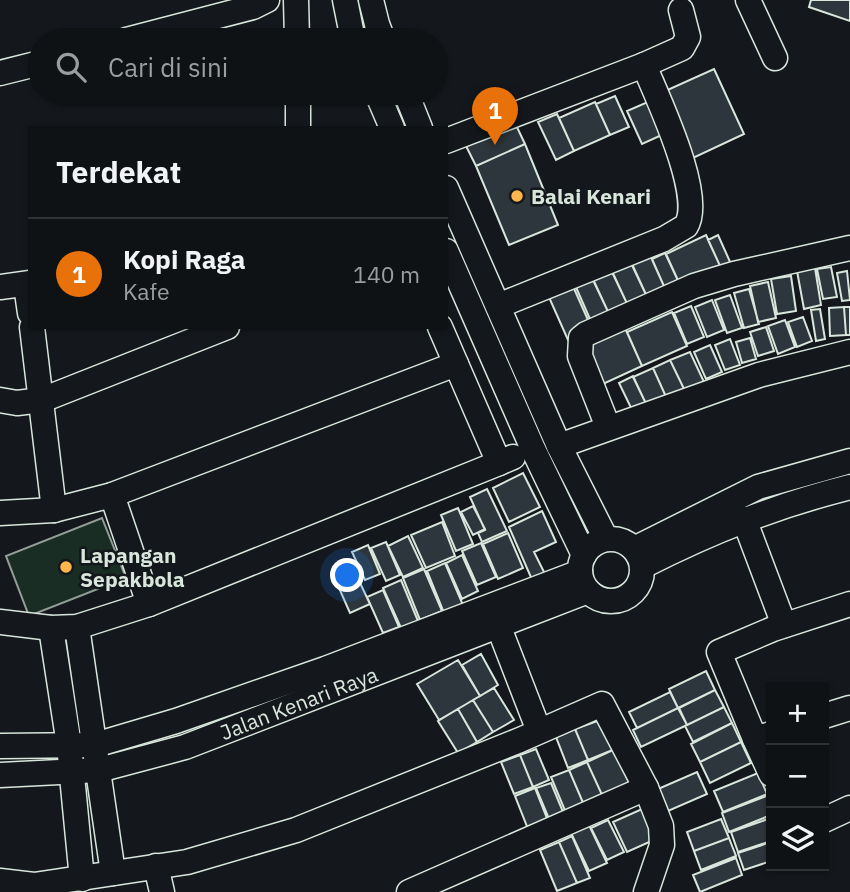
<!DOCTYPE html>
<html lang="id">
<meta charset="utf-8">
<style>
:root{--surface:#0f1215;--page:#1d2022;--text:#f1f3f6;--muted:#9b9ea0;--line:#2f3234;--accent:#2563eb}
body{margin:0;font-family:"IBM Plex Sans",sans-serif;background:var(--page);color:var(--text)}
.controls{position:absolute;right:21px;bottom:21px;display:grid;overflow:hidden;border-radius:0px;box-shadow:0 2px 5px #0004}
.controls button{width:63px;height:63px;display:grid;place-items:center;padding:0;border:0;border-bottom:2px solid var(--line);background:var(--surface);color:var(--text);font:35px sans-serif}
.you{position:absolute;left:348px;top:576px;width:24px;height:24px;margin:-18px;border:5px solid #fff;border-radius:50%;background:#1a73e8;box-shadow:0 0 0 10px #1a73e833}
.badge{display:grid;place-items:center;width:46px;height:46px;border-radius:50%;background:var(--accent);color:#fff;font-size:23px;font-weight:700}
.pin{position:absolute;translate:-50% -58px;filter:drop-shadow(0 2px 4px #0008)}
.pin::after{content:'';position:absolute;top:37px;width:24px;height:21px;background:inherit;clip-path:polygon(0 0,100% 0,50% 100%)}
.list{margin:0;padding:0;list-style:none}
h2{display:flex;justify-content:space-between;align-items:center;height:91px;margin:0;padding:0 28px;font-size:30px}
h2 small{font-size:23px;font-weight:400;color:var(--muted)}
.list li{display:grid;grid-template-columns:46px 1fr auto;gap:21px;align-items:center;box-sizing:border-box;height:112px;padding:0 28px;border-top:2px solid var(--line)}
.list b{display:block;font-size:26px;white-space:nowrap}
.list p{margin:0;font-size:23px;white-space:nowrap;color:var(--muted)}
.list em{font-size:23px;font-style:normal;color:var(--muted)}
.icon{flex:none;width:38px;height:38px;fill:none;stroke:currentColor;stroke-width:2;stroke-linecap:round;stroke-linejoin:round}
.map{position:relative;flex:none;width:850px;height:892px;overflow:hidden}
.search{position:absolute;background:var(--surface);box-shadow:0 2px 5px #0004;left:28px;top:28px;width:420px;height:77px;display:flex;align-items:center;gap:18px;box-sizing:border-box;padding:0 24px;border-radius:38px;color:var(--muted);font-size:26px}
.panel{position:absolute;background:var(--surface);box-shadow:0 2px 5px #0004;left:28px;top:126px;width:420px;height:203px;border-radius:0px}
.map>svg:first-child{display:block}
.green{fill:#1a2d24;stroke:#939e99;stroke-width:2}
.building{fill:#2c363c;stroke:#d8e6dc;stroke-width:2}
.lines{fill:none;stroke-linecap:round;stroke-linejoin:round}
.minor-casing{stroke:#d8e6dc;stroke-width:27}
.minor{stroke:#14181c;stroke-width:24}
.poi-dot{fill:#ffb74d;stroke:#14181c;stroke-width:2.5}
.labels{text-anchor:middle;dominant-baseline:central;stroke-width:5;stroke-linejoin:round;paint-order:stroke}
.poi-label{font-size:21px;font-weight:bold;fill:#d8e6dc;stroke:#14181c;text-anchor:start}
.street-label{font-size:21px;fill:#d8e6dc;stroke:#14181c}
</style>
<div class="map">
<svg width="850" height="892" viewBox="0 0 850 892">
<rect width="100%" height="100%" fill="#14181c"/>
<!-- green -->
<path class="green" d="M102,518L126,578L29,616L6,556Z"/>
<!-- building -->
<path class="building" d="M811,0H850V21L809,7Z
M714,69L744,134L693,158L663,92Z
M615,96L629,127L610,135L596,104Z
M650,101L664,134L642,144L627,111Z
M595,102L610,135L574,151L559,118Z
M557,114L574,151L556,160L538,122Z
M515,123L525,144L476,166L466,146Z
M525,144L558,225L509,245L476,166Z
M706,235L721,268L681,287L666,254Z
M718,235L731,264L721,268L708,240Z
M665,253L681,287L667,293L652,259Z
M650,255L667,293L649,301L632,264Z
M630,261L649,301L630,310L611,270Z
M831,267L837,297L823,299L817,269Z
M815,268L821,305L804,309L797,271Z
M611,269L630,310L611,318L592,278Z
M847,271L850,300L842,301L837,273Z
M791,276L796,311L777,314L771,279Z
M592,277L611,318L593,326L575,285Z
M768,282L776,318L758,322L750,286Z
M572,284L592,329L568,340L548,295Z
M749,289L759,324L744,328L734,293Z
M730,295L742,328L727,333L715,300Z
M712,300L724,330L707,337L695,307Z
M691,306L704,337L687,344L674,313Z
M844,307L846,335L830,336L829,308Z
M844,307H850V335H846Z
M820,309L825,339L816,341L811,310Z
M672,312L687,346L642,366L627,332Z
M803,317L812,341L797,347L788,322Z
M785,320L795,347L778,354L768,326Z
M766,327L774,351L758,356L750,332Z
M625,328L642,366L603,384L585,346Z
M750,338L756,359L742,363L736,342Z
M730,339L740,365L725,370L715,345Z
M710,345L722,372L706,379L694,352Z
M690,352L704,382L685,391L670,360Z
M670,360L685,391L667,399L653,368Z
M653,368L667,399L648,408L633,377Z
M633,376L648,408L634,414L619,383Z
M523,473L540,507L509,522L493,488Z
M487,489L507,531L482,542L478,533L485,530L470,497Z
M473,506L485,529L473,535L461,512Z
M458,508L473,544L456,551L441,515Z
M542,511L556,542L534,552L546,576L533,582L509,527Z
M442,522L455,556L426,568L411,535Z
M508,533L523,568L498,579L483,544Z
M408,536L423,568L403,577L388,546Z
M386,542L400,575L386,581L371,548Z
M481,543L496,577L477,585L462,551Z
M368,545L380,574L365,580L352,552Z
M462,555L478,591L462,599L446,563Z
M445,563L463,605L444,613L427,571Z
M424,569L442,611L420,620L403,578Z
M354,570L370,604L350,613L335,579Z
M401,580L418,621L401,628L383,588Z
M383,590L399,627L383,633L367,597Z
M481,654L498,685L480,696L462,665Z
M458,660L480,696L439,720L417,684Z
M706,671L715,690L678,708L669,689Z
M494,688L514,720L493,732L473,700Z
M715,690L724,707L687,725L679,708Z
M670,692L678,708L637,728L629,712Z
M473,700L493,732L477,742L458,709Z
M724,707L732,723L693,742L685,726Z
M678,708L687,725L641,747L633,730Z
M458,709L477,742L458,753L438,721Z
M603,719L615,749L588,760L575,729Z
M732,723L741,742L700,762L691,744Z
M575,729L588,760L568,768L556,737Z
M741,742L751,763L710,783L700,762Z
M536,749L549,780L533,787L520,755Z
M615,749L630,785L603,797L587,762Z
M520,755L533,787L514,794L501,762Z
M587,762L603,797L584,805L569,770Z
M569,770L584,805L566,813L551,777Z
M697,772L707,794L668,811L658,789Z
M758,773L767,794L723,812L714,791Z
M551,783L566,819L552,826L536,788Z
M535,788L550,826L530,834L515,796Z
M769,795L771,815L729,832L722,813Z
M642,809L656,839L627,852L613,822Z
M771,818V841L738,852L731,832Z
M721,819L729,838L694,851L687,832Z
M608,820L624,852L607,860L591,828Z
M589,825L607,863L589,871L571,833Z
M572,836L590,878L577,883L559,842Z
M729,838L736,856L701,870L694,851Z
M559,842L577,883L557,891L540,850Z
M771,842V861L744,870L738,853Z
M736,858L742,875L700,892L693,875Z"/>
<g class="lines">
<defs>
<g id="minor">
<path d="M296,0L297,40"/>
<path d="M345,0L353,40"/>
<path d="M371,0L377,24L383,40"/>
<path d="M748,0L775,58"/>
<path d="M126,40L253,7L267,0"/>
<path d="M644,65L682,48L688,37L681,10"/>
<path d="M0,73L40,63"/>
<path d="M298,93V128"/>
<path d="M377,93L392,128"/>
<path d="M406,93L420,128"/>
<path d="M446,141L644,65C657,97 705,196 686,226L664,239L498,306"/>
<path d="M446,188L559,446L606,539"/>
<path d="M446,251L533,449L584,555"/>
<path d="M26,285L30,313"/>
<path d="M0,287L30,283"/>
<path d="M32,327L54,510"/>
<path d="M440,327L499,463L513,457"/>
<path d="M0,400L17,403L42,400L227,327"/>
<path d="M608,427L580,356L581,338L586,334L694,286L734,274L850,248"/>
<path d="M559,446L759,375L850,352"/>
<path d="M112,495L149,604"/>
<path d="M0,513L54,510L112,495L456,364"/>
<path d="M744,519L784,625"/>
<circle cx="611" cy="570" r="31"/>
<path d="M634,549L758,487L850,461"/>
<path d="M643,566C712,531 775,506 850,487"/>
<path d="M0,622L51,628L77,627L149,604L499,463"/>
<path d="M498,625L539,731"/>
<path d="M77,627L113,873"/>
<path d="M51,628L69,745L82,879"/>
<path d="M824,716L850,708"/>
<path d="M771,734L755,739L719,652L773,629L850,604"/>
<path d="M755,739L771,774"/>
<path d="M0,746L95,745L176,721L325,669L580,572"/>
<path id="s1" d="M0,775L99,770L185,747L588,591"/>
<path d="M824,820L850,808"/>
<path d="M156,866L162,892"/>
<path d="M0,881L34,885L187,862L296,830L520,740L602,704L646,788L661,826L662,845L646,892"/>
<path d="M409,892L646,788"/>
</g>
</defs>
<!-- minor casing -->
<use href="#minor" class="minor-casing"/>
<!-- minor -->
<use href="#minor" class="minor"/>
</g>
<!-- markers -->
<g class="poi-dot">
<circle cx="517" cy="196" r="7"/>
<circle cx="66" cy="567" r="7"/>
</g>
<g class="labels">
<!-- poi labels -->
<g class="poi-label">
<text x="531" y="196">Balai Kenari</text>
<text x="80" y="555">Lapangan<tspan x="80" dy="24">Sepakbola</tspan></text>
</g>
<!-- street labels -->
<g class="street-label">
<text stroke="none"><textPath href="#s1" startOffset="310">Jalan Kenari Raya</textPath></text>
</g>
</g>
</svg>
<div class="controls">
<button>+</button>
<button>−</button>
<button><svg class="icon" aria-label="layers" viewBox="0 0 24 24"><path d="M12 4l9 5-9 5-9-5zM3 14l9 5 9-5"/></svg></button>
</div>
<div class="you"></div>
<div class="pin badge" style="left:495px;top:145px;background:#e8710a">1</div>
<div class="search"><svg class="icon" aria-label="search" viewBox="0 0 24 24"><circle cx="10" cy="10" r="6"/><path d="M15 15l6 6"/></svg>Cari di sini</div>
<section class="panel">
<h2>Terdekat<small></small></h2>
<ul class="list">
<li><span class="badge" style="background:#e8710a">1</span><div><b>Kopi Raga</b><p>Kafe</p></div><em>140 m</em></li>
</ul>
</section>
</div>
